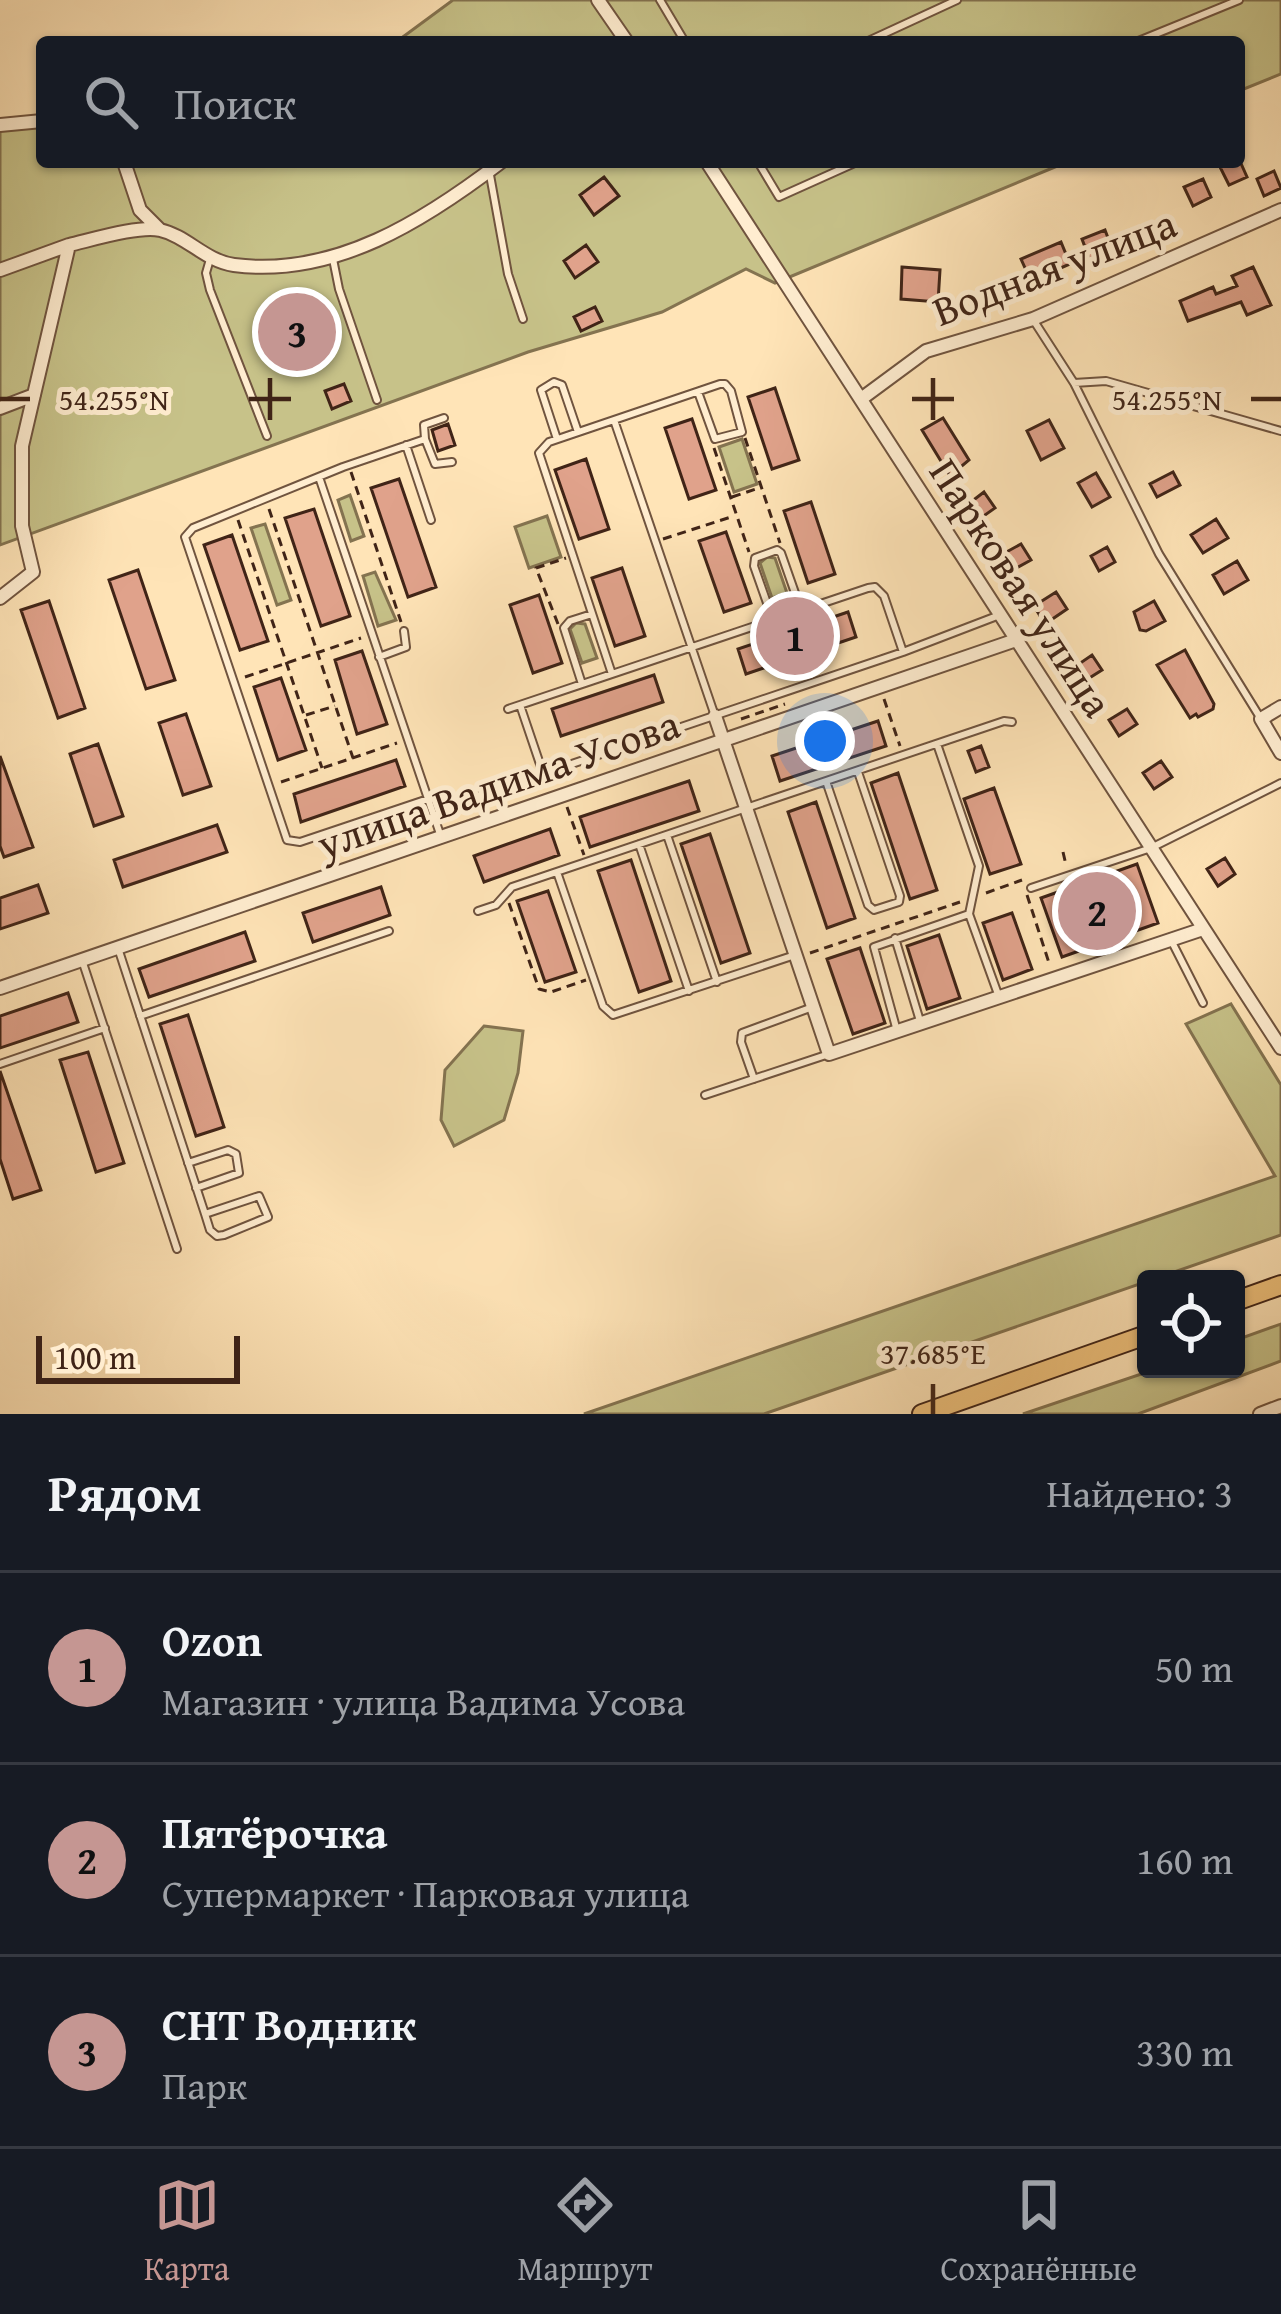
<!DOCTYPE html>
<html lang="ru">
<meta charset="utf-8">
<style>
:root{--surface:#171b24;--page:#242831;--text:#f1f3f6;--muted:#9ea1a6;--line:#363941;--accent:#c59692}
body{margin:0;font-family:"Gentium Book Plus",serif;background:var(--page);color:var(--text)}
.controls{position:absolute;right:36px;bottom:36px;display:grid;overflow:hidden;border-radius:12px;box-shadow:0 3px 9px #0004}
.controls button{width:108px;height:108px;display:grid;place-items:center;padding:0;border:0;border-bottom:3px solid var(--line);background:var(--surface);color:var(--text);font:60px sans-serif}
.scale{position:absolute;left:36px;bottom:30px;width:204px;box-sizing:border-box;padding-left:12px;border:6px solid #402417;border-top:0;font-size:33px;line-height:42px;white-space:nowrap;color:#402417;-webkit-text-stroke:9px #ffedd0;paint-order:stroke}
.you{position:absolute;left:825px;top:741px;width:42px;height:42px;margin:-30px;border:9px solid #fff;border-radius:50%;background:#1a73e8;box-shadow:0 0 0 18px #1a73e833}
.badge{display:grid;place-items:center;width:78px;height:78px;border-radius:50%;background:var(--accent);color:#111;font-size:39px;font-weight:700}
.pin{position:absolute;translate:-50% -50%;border:6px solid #fff;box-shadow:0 3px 12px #0006}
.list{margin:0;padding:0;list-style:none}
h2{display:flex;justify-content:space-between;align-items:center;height:156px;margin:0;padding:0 48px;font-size:51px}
h2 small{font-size:39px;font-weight:400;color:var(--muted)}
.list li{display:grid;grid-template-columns:78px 1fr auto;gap:36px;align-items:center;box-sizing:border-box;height:192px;padding:0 48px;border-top:3px solid var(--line)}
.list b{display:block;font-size:45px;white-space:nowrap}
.list p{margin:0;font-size:39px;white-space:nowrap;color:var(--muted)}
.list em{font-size:39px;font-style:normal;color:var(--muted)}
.icon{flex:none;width:66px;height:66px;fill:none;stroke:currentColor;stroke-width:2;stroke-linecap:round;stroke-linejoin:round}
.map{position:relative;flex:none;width:1281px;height:1414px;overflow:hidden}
.search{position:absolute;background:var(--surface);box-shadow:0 3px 9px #0004;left:36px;right:36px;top:36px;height:132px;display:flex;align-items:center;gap:30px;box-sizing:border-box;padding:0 42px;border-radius:12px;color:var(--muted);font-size:45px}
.sheet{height:732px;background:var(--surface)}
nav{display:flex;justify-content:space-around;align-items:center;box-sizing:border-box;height:168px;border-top:3px solid var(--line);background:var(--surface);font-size:33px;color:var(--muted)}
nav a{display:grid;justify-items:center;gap:6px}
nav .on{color:var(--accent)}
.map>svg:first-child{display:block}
.green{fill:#c7c289;stroke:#847350;stroke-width:3}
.building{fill:#e0a28b;stroke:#402417;stroke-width:3}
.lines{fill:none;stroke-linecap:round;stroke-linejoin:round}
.lane-casing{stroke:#70543f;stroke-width:10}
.street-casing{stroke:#70543f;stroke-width:16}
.primary-casing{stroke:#402417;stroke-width:22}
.path{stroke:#402417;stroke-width:3;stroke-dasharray:9 6;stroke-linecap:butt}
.lane{stroke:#ffedd0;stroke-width:6}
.street{stroke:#ffedd0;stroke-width:12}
.primary{stroke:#f0c27c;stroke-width:18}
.ticks{fill:none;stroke:#402417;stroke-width:4.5}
.labels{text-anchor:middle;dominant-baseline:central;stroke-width:10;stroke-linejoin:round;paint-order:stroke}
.street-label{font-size:42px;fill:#402417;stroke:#ffedd0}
.ticks-label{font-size:30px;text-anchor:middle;fill:#402417;stroke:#ffedd0;stroke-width:10;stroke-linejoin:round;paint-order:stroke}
</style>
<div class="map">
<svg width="1281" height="1414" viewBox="0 0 1281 1414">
<rect width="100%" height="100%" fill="#ffe4b7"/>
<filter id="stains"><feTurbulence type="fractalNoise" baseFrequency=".00167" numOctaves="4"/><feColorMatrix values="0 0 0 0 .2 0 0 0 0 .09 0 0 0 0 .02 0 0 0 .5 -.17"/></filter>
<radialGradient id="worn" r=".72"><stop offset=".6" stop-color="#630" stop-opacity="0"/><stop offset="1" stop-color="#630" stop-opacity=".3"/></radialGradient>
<!-- green -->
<path class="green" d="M453,0H1281V74L1239,91V42H396Z
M42,125V162H1067L775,283L746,269L662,312L528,352L0,545V128Z
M742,439L757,484L734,492L719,447Z
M350,495L364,536L351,541L338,500Z
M547,516L561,557L529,568L515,527Z
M265,524L291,600L277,605L251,528Z
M767,557L775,558L787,593L772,598L760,563Z
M375,572L396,620L378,626L363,576Z
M576,623L585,624L597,658L582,663L570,629Z
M1231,1004L1281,1085V1235L764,1414H584L1275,1176L1186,1024Z
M484,1026L523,1031L518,1073L504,1120L454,1146L441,1120L445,1070Z
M1281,1324V1361L1138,1414H1023L1156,1369H1236V1340Z"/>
<!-- building -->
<path class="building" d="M1239,159L1247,177L1229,185L1220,167L1239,162Z
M1274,171L1281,188L1264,196L1257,179Z
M604,177L619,196L594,215L580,195Z
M1203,179L1211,197L1193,206L1184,187Z
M1105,230L1114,254L1091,263L1082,239Z
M1061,242L1070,264L1031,281L1021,259Z
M586,245L598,262L575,278L564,261Z
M902,267L940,270L938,302L901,299Z
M1253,267L1271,305L1247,315L1241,302L1188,321L1180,301L1213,287L1216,294L1237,286L1232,276Z
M595,307L602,321L581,331L574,317Z
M344,384L351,401L332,409L325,391Z
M775,388L799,460L772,469L748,397Z
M943,418L969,460L950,476L922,430Z
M692,419L716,490L689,499L665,428Z
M1049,420L1064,448L1041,460L1027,431Z
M448,424L455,445L438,451L432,430Z
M586,459L609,529L579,539L555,470Z
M1173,472L1180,485L1157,497L1150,484Z
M1096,473L1110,497L1092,507L1078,483Z
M399,479L436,587L408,597L371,488Z
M984,492L995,508L978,520L967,505Z
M811,502L835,574L808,583L784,511Z
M314,509L350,616L321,626L285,518Z
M1216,519L1228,538L1203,553L1191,535Z
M726,532L751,603L724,612L699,541Z
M232,535L268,641L240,650L204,545Z
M1021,544L1031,560L1011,571L1001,555Z
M1107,547L1115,562L1099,571L1091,556Z
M1237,561L1248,580L1224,594L1213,575Z
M622,568L645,636L615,646L592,578Z
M138,570L175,680L146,689L109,580Z
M1056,592L1067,609L1045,624L1034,606Z
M539,595L562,663L533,673L510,605Z
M49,601L85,708L58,718L21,610Z
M1154,601L1165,621L1146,631L1140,630L1134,612Z
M848,612L856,637L746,674L738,649Z
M1185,650L1214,704L1213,709L1198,717L1196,714L1190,718L1157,665Z
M362,651L387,724L357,734L335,660Z
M1092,655L1102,670L1083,682L1073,668Z
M654,675L663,702L561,736L552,709Z
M281,678L306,750L278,760L254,687Z
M1127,709L1137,724L1119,736L1109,720Z
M186,714L211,786L183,795L159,723Z
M878,721L886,746L780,781L772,756Z
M98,744L123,816L94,826L70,754Z
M981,746L989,767L976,772L968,751Z
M0,756L33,847L4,857L0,846Z
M396,760L405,786L301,822L294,794Z
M1161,761L1172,777L1154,789L1143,773Z
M898,773L937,890L910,899L871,783Z
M689,781L699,811L590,847L580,817Z
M994,788L1021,864L990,874L964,799Z
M816,802L855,918L827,928L788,812Z
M217,825L227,852L123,887L114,860Z
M550,829L559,855L484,882L474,856Z
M710,834L750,953L721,963L681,844Z
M1225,858L1235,874L1218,886L1207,869Z
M631,860L671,981L639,992L598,871Z
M1137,864L1158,923L1062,957L1041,898Z
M38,885L48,913L0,929V898Z
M381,887L390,915L313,942L303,913Z
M548,891L576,972L545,982L517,901Z
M1012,913L1032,969L1003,980L983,923Z
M245,932L255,961L149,997L139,969Z
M939,935L960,998L927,1009L907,946Z
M860,948L885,1023L853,1034L827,959Z
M68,993L78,1022L0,1048V1016Z
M188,1015L224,1127L196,1136L160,1024Z
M88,1052L124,1163L96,1172L60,1060Z
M0,1071L41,1190L13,1199L0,1159Z"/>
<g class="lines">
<defs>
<path id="lane" d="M660,0L685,42
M866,42L957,0
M1136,42L1239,0
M758,162L779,197L857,162
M490,175L508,274L523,319
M210,259L206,273L210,290L267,436
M333,259L339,289L377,400
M1034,321L1074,383L1159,554L1261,719
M1074,383L1106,381L1281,431
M614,420L715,716
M425,439L424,425L444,418
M557,439L541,390L554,382L562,385L578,432
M406,445L431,520
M319,477L441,837
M773,620L754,566L755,558L777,550L781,553L801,610
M379,657L406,647L404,631
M612,674L539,453L549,442L720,384H725L731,391L742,432L715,439L698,392
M582,684L564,628L570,621L592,614
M520,705L543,773
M508,709L868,588L875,587L884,596L903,652
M937,744L979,866L969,914L999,997
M826,781L868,905L874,910L899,902L900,896L858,772
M428,799L300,842L287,840L185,537L193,528L343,467L425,439L435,464L452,462
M434,817L477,796L903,652L997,616
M667,835L717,982
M639,844L689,991
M557,872L603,1006L613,1015L792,956
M1031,888L1151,848L1281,783
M478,911L496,905L512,887L1004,721L1012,722
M895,938L920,1021
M1171,940L1203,1003
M118,948L205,1214L210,1230L217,1236L224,1235L268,1217L259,1196L205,1214
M82,960L177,1249
M140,1016L389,931
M897,1031L874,947L969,914
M0,1064L105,1028
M754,1079L741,1042L742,1033L810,1008
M705,1095L826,1055
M188,1163L228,1150L236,1154L239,1173L196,1188"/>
<path id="street" d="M598,0L627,42
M0,125L42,121
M124,162L140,210L159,229
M707,162L1281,1048
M0,270L69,245
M861,399L926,351L1033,319L1281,210
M0,408L34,395
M0,598L33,572L22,526V446L69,245C91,240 140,225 160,230C187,236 205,261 234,265C335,278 425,220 501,162
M1281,707L1261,719L1281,753
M715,716L829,1054L1203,929
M0,988L1016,640
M1260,1414L1281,1406"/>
<path id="primary" d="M1236,1301L1281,1285
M922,1414L1146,1335"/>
</defs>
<!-- lane casing -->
<use href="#lane" class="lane-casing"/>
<!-- street casing -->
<use href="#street" class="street-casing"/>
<!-- primary casing -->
<use href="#primary" class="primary-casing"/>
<!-- path -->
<path class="path" d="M745,438L780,543
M714,448L749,552
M351,472L401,622
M732,497L762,487
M269,509L353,758
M238,520L322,768
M663,539L734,516
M558,624L536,568L566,558
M245,677L361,638
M884,699L900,746
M306,715L335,706
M741,719L785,704
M281,782L397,743
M567,807L584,855
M1063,852L1066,865
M986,893L1022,880
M1027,895L1050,966
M509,903L539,989L551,992L586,980
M810,953L960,902"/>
<!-- lane -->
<use href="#lane" class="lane"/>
<!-- street -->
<use href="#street" class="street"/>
<!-- primary -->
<use href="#primary" class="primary"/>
</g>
<!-- ticks -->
<path class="ticks" d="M270,378V420M933,378V420M0,399H30M249,399H291M912,399H954M1251,399H1281M933,1384V1414"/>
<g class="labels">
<!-- street labels -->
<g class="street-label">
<text transform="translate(1054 266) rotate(-21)">Водная улица</text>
<text transform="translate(1022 587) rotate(57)">Парковая улица</text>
<text transform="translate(498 783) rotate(-19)">улица Вадима Усова</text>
</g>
</g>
<g class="ticks-label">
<text x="114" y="410">54.255°N</text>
<text x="1167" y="410">54.255°N</text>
<text x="933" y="1364">37.685°E</text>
</g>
<rect width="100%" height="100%" filter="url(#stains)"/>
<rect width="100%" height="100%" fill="url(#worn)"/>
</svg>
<div class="controls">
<button><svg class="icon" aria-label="locate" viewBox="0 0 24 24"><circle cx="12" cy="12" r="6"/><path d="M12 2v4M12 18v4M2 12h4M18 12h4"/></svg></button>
</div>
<div class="scale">100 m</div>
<div class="you"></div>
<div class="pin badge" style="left:795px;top:636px">1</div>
<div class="pin badge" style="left:1097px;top:911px">2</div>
<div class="pin badge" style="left:297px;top:332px">3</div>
<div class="search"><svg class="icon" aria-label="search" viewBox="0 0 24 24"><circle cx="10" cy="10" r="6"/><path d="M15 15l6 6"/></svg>Поиск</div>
</div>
<section class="sheet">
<h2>Рядом<small>Найдено: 3</small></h2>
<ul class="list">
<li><span class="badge">1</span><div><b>Ozon</b><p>Магазин · улица Вадима Усова</p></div><em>50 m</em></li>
<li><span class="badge">2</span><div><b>Пятёрочка</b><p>Супермаркет · Парковая улица</p></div><em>160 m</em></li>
<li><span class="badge">3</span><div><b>СНТ Водник</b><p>Парк</p></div><em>330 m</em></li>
</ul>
</section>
<nav>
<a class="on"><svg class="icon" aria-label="map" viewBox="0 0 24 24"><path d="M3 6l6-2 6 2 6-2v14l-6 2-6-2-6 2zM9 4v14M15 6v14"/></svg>Карта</a>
<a><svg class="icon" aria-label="directions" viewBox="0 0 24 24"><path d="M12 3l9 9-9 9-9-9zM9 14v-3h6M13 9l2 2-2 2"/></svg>Маршрут</a>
<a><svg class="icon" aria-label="saved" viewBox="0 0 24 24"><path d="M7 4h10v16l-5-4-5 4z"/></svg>Сохранённые</a>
</nav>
